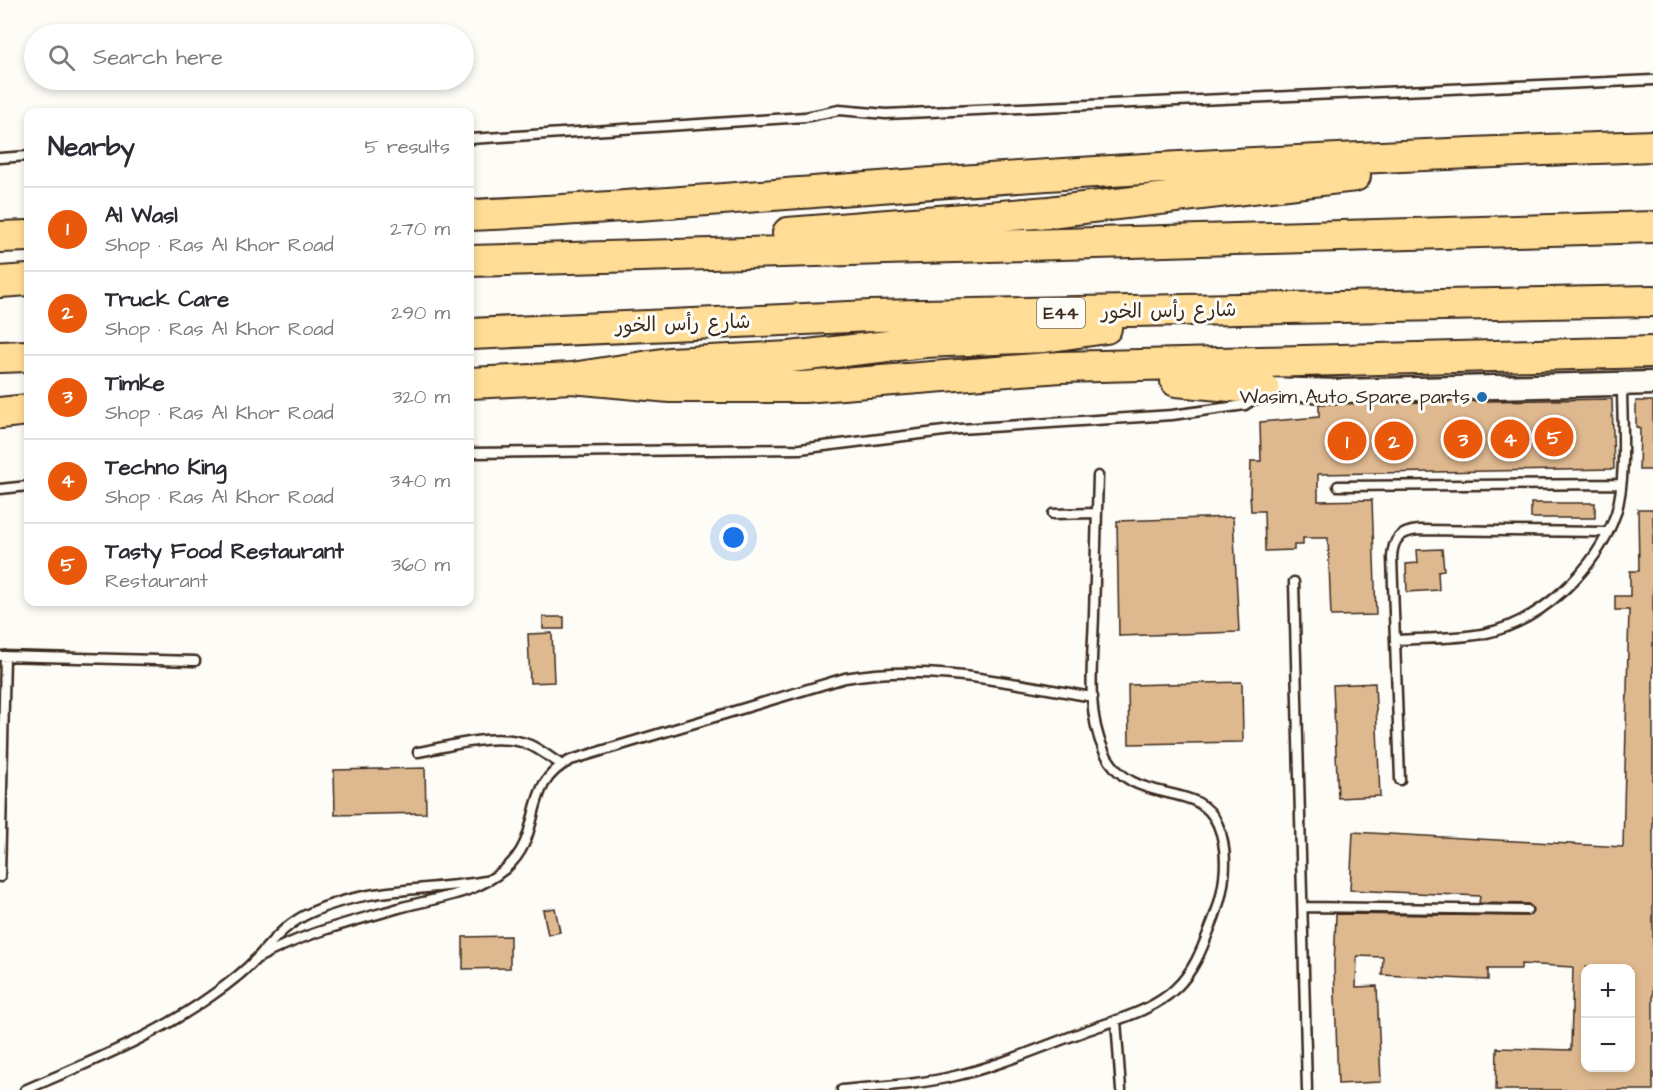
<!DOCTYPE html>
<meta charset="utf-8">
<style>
:root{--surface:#fff;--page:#f7f7f7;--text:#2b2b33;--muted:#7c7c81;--line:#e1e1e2;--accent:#ea580c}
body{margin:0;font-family:"Architects Daughter","Playpen Sans Arabic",sans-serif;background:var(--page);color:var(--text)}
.controls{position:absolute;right:18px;bottom:18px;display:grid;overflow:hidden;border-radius:12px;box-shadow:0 3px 9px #0003}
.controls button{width:54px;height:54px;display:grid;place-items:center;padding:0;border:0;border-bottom:2px solid var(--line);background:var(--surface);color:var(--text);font:30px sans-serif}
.you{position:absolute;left:734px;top:538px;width:21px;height:21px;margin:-15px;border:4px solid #fff;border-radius:50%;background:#1a73e8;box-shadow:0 0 0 9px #1a73e833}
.badge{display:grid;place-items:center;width:39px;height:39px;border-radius:50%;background:var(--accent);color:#fff;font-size:20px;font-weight:700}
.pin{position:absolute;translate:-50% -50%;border:3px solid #fff;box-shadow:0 2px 6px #0006}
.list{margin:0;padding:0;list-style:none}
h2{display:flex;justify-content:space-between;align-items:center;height:78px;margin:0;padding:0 24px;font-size:26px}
h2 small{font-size:20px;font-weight:400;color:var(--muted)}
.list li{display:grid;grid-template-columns:39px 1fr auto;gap:18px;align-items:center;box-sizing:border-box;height:84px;padding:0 24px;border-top:2px solid var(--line)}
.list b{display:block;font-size:22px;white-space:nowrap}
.list p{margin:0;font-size:20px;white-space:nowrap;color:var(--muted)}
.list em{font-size:20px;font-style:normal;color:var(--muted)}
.icon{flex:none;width:33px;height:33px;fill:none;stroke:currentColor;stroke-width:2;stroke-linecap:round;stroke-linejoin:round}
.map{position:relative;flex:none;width:1653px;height:1090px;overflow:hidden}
.search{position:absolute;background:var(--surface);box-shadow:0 3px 9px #0003;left:24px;top:24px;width:450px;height:66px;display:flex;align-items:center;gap:15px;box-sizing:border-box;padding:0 21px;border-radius:33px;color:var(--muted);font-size:22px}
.panel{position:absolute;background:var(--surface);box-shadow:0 3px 9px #0003;left:24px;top:108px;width:450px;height:498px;border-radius:12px}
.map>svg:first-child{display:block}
.building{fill:#deb88f;stroke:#3b2a1e;stroke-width:1.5;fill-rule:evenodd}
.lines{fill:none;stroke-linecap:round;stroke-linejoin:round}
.lane-casing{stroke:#3b2a1e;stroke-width:13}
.secondary-casing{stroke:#3b2a1e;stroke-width:27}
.highway-casing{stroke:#3b2a1e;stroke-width:34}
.lane{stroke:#fdfcf7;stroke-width:8}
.secondary{stroke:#fdfcf7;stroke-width:22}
.highway{stroke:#ffdd96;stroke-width:30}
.poi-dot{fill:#1f6fb2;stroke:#fdfcf7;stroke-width:2}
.labels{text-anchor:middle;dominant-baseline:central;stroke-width:6;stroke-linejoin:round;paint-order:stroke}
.shield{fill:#fdfcf7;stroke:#75695f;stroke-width:1.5}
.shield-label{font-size:18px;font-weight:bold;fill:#3b2a1e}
.street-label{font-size:20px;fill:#3b2a1e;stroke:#fdfcf7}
.poi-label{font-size:20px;fill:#3b2a1e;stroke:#fdfcf7;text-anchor:end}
</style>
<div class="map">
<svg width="1653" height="1090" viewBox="0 0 1653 1090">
<rect width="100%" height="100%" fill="#fdfcf7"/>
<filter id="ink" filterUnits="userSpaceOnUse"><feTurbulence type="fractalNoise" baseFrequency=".0167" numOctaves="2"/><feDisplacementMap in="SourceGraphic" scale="12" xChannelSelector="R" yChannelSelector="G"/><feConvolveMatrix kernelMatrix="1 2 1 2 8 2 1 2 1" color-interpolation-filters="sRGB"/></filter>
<g filter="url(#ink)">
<!-- building -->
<path class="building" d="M1612,399L1614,469L1318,474V501L1372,500L1376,615L1331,616L1328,538H1303V545H1294V550L1265,551L1264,511H1251L1250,494L1251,461H1261L1260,422L1319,417V404Z
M1636,401H1653V470H1639L1640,428L1636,427Z
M1531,503H1595V518H1531Z
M1638,509H1653V1090H1496L1497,1048L1571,1050L1573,967L1521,964V969H1488V980L1382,975L1383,957L1357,956L1356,987L1377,986L1381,1082L1338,1084L1334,967L1336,914L1527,916L1533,911L1528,904L1479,903L1480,896L1350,890L1353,832L1623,847L1629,610H1615V596H1630V571H1639ZM1586,967L1630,969V1068H1586Z
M1233,517L1239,632L1119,636L1117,521Z
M1442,549L1444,570L1438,571L1439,590L1407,592L1406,564L1418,563L1417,550Z
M543,617H564V629H543Z
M552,633L554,682L530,683L528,634Z
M1242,682L1243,742L1129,744L1128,685Z
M1375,683L1380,796L1338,798L1333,685Z
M425,768L426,813L335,815L334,770Z
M555,908L560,932L548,935L543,910Z
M510,936V968L463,969V937Z"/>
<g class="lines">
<defs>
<path id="lane" d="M470,139L805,117L839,110L886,114L1653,80
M0,158L28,156
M470,453L800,449L960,429L1172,415L1245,405L1259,396
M1338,486L1621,484
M0,489L28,486
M1053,514L1097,513
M1294,582L1307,1090
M1396,640C1424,638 1454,639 1482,634C1540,623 1597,569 1616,513C1627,477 1622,424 1622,386
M1,656L195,661
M418,752C452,746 497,731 530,745C541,750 552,759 562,765
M1400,780L1392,557C1393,539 1400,532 1418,530L1606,532
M0,877L5,656
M1304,907L1527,910
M256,959C301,934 350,922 399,908C438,897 472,896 505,869C546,835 520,784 571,760L845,678C929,663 1010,683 1093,697
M1116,1020L1121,1090
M25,1090C89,1062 154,1037 211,996C227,985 244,972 257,958C274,939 288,922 312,912C367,887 428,891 486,881
M842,1090C880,1086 918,1085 955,1076C1002,1065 1046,1045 1091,1029C1119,1019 1154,1010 1176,988C1196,969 1204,943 1214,918C1225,889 1230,854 1218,825C1199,777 1131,810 1104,751C1085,710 1093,658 1094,614C1095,568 1097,522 1098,476"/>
<path id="secondary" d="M1264,389L1340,391L1653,383"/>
<path id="highway" d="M470,215C607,209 743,197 880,187C1137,167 1395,155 1653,146
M788,233L1049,212L1355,176
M0,237L28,236
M470,261L1653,227
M0,282L28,280
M470,334L871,316L1653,301
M0,357L28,356
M572,378L670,387H804L1061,367L1653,352
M1176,381L1264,389
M470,383L572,378L669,363L790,357L924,342L1044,337L1106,328
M0,413L28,410"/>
</defs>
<!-- lane casing -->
<use href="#lane" class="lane-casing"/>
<!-- secondary casing -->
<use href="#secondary" class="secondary-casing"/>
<!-- highway casing -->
<use href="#highway" class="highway-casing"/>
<!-- lane -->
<use href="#lane" class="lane"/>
<!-- secondary -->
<use href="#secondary" class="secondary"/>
<!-- highway -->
<use href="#highway" class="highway"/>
</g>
</g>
<!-- markers -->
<circle class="poi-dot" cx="1482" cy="397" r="6"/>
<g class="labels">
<!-- shield labels -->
<rect class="shield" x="1037" y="298" width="48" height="30" rx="4.5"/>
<g class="shield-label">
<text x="1061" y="313">E44</text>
</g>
<!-- street labels -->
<g class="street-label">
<text transform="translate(1169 311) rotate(-1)">شارع رأس الخور</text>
<text transform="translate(683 324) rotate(-2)">شارع رأس الخور</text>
</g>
<!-- poi labels -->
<g class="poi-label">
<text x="1470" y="397">Wasim Auto Spare parts</text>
</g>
</g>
</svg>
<div class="controls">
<button>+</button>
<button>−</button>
</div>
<div class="you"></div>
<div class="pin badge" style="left:1347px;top:441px">1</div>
<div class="pin badge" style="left:1394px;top:441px">2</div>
<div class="pin badge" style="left:1463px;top:439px">3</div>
<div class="pin badge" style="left:1510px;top:439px">4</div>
<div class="pin badge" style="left:1554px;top:437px">5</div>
<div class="search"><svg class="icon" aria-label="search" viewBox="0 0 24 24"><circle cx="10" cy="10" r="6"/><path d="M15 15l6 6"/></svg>Search here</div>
<section class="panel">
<h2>Nearby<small>5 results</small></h2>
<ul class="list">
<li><span class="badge">1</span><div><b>Al Wasl</b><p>Shop · Ras Al Khor Road</p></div><em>270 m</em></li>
<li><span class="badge">2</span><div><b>Truck Care</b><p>Shop · Ras Al Khor Road</p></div><em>290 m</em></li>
<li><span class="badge">3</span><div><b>Timke</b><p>Shop · Ras Al Khor Road</p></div><em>320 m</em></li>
<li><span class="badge">4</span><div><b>Techno King</b><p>Shop · Ras Al Khor Road</p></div><em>340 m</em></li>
<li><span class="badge">5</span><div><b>Tasty Food Restaurant</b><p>Restaurant</p></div><em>360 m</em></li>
</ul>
</section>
</div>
